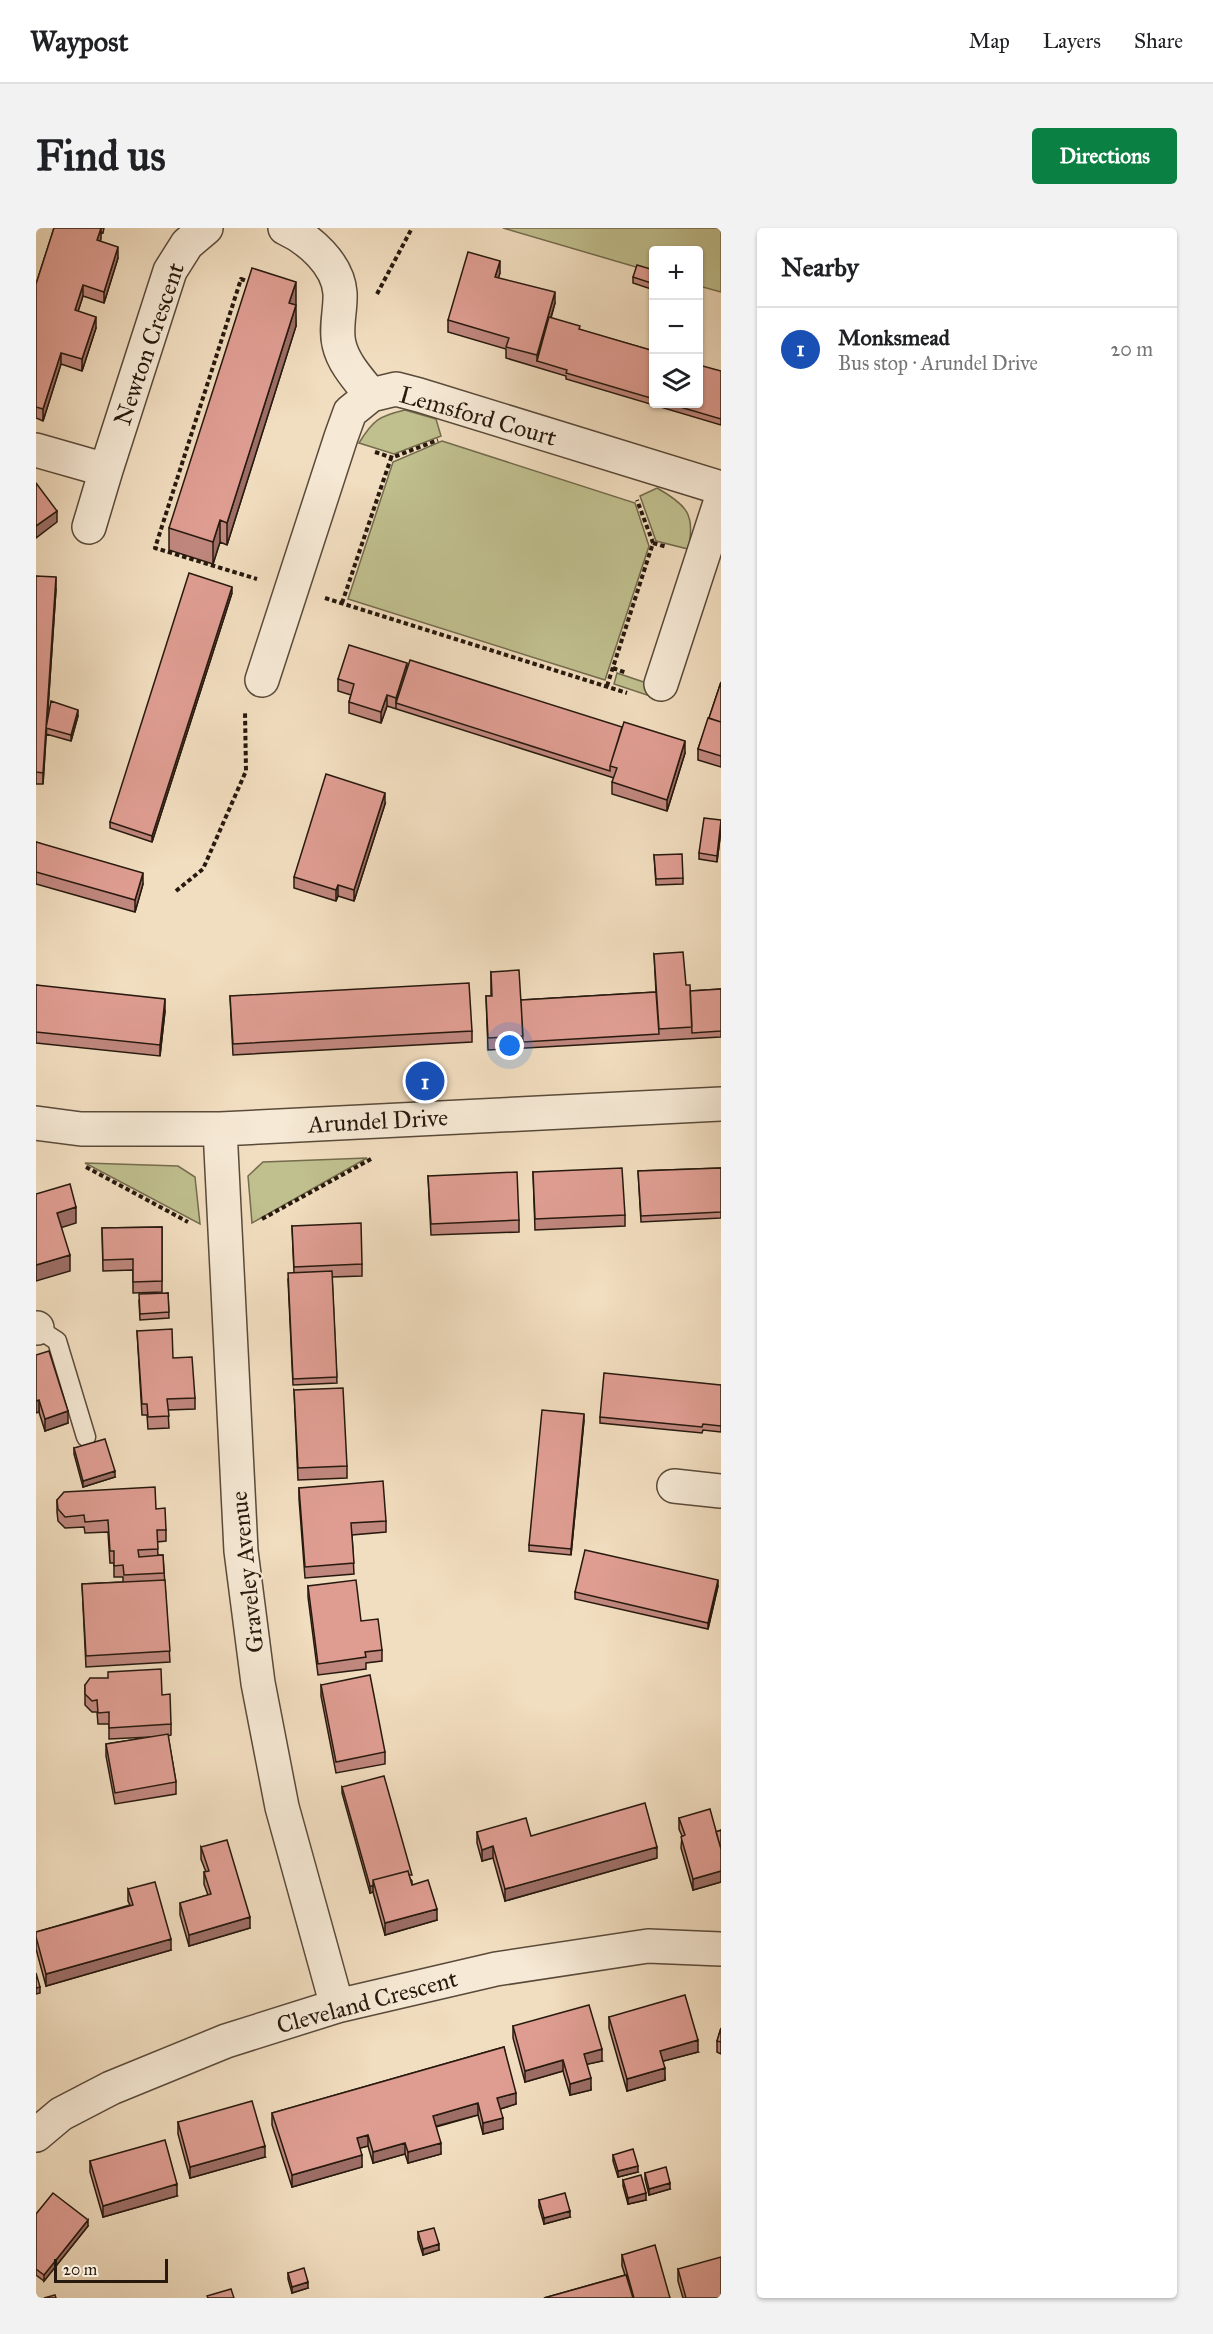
<!DOCTYPE html>
<meta charset="utf-8">
<style>
:root{--surface:#fff;--page:#f2f2f2;--text:#202124;--muted:#757577;--line:#e0e0e0;--accent:#0b8043}
body{margin:0;font-family:"IM FELL Great Primer",serif;background:var(--page);color:var(--text)}
.controls{position:absolute;right:18px;top:18px;display:grid;overflow:hidden;border-radius:6px;box-shadow:0 2px 4px #0004}
.controls button{width:54px;height:54px;display:grid;place-items:center;padding:0;border:0;border-bottom:2px solid var(--line);background:var(--surface);color:var(--text);font:30px sans-serif}
.scale{position:absolute;left:18px;bottom:15px;width:114px;box-sizing:border-box;padding-left:6px;border:3px solid #27190e;border-top:0;font-size:16px;line-height:21px;white-space:nowrap;color:#27190e;-webkit-text-stroke:4px #f6e9d5;paint-order:stroke}
.you{position:absolute;left:474px;top:818px;width:21px;height:21px;margin:-15px;border:4px solid #fff;border-radius:50%;background:#1a73e8;box-shadow:0 0 0 9px #1a73e833}
.badge{display:grid;place-items:center;width:39px;height:39px;border-radius:50%;background:var(--accent);color:#fff;font-size:20px;font-weight:700}
.pin{position:absolute;translate:-50% -50%;border:3px solid #fff;box-shadow:0 2px 6px #0006}
.list{margin:0;padding:0;list-style:none}
h2{display:flex;justify-content:space-between;align-items:center;height:78px;margin:0;padding:0 24px;font-size:26px}
h2 small{font-size:20px;font-weight:400;color:var(--muted)}
.list li{display:grid;grid-template-columns:39px 1fr auto;gap:18px;align-items:center;box-sizing:border-box;height:84px;padding:0 24px;border-top:2px solid var(--line)}
.list b{display:block;font-size:22px;white-space:nowrap}
.list p{margin:0;font-size:20px;white-space:nowrap;color:var(--muted)}
.list em{font-size:20px;font-style:normal;color:var(--muted)}
.icon{flex:none;width:33px;height:33px;fill:none;stroke:currentColor;stroke-width:2;stroke-linecap:round;stroke-linejoin:round}
.map{position:relative;flex:none;width:685px;height:2070px;overflow:hidden;border-radius:6px}
header{display:flex;align-items:center;gap:36px;box-sizing:border-box;height:84px;padding:0 30px;background:var(--surface);border-bottom:2px solid var(--line)}
header strong{font-size:28px}
nav{display:flex;gap:33px;margin-inline-start:auto;font-size:21px}
.intro{display:flex;align-items:center;justify-content:space-between;box-sizing:border-box;height:144px;padding:0 36px}
h1{margin:0;font-size:42px}
.button{padding:15px 27px;border-radius:6px;background:var(--accent);color:#fff;font-size:21px;font-weight:700}
main{display:flex;gap:36px;padding:0 36px}
aside{flex:1;background:var(--surface);border-radius:6px;box-shadow:0 2px 4px #0004}
.map>svg:first-child{display:block}
.green{fill:#c0bf8e;stroke:#746c4e;stroke-width:1.5}
.lines{fill:none;stroke-linecap:round;stroke-linejoin:round}
.service-casing{stroke:#5a4a3a;stroke-width:21}
.minor-casing{stroke:#5a4a3a;stroke-width:36}
.path{stroke:#27190e;stroke-width:4;stroke-dasharray:4.5 3;stroke-linecap:butt}
.service{stroke:#f6e9d5;stroke-width:18}
.minor{stroke:#f6e9d5;stroke-width:33}
.wall{fill:#c0877e;stroke:#27190e;stroke-width:1.5}
.shaded-wall{fill:#9c6e66;stroke:#27190e;stroke-width:1.5}
.building{fill:#df9d92;stroke:#27190e;stroke-width:1.5}
.labels{text-anchor:middle;dominant-baseline:central;stroke-width:4.5;stroke-linejoin:round;paint-order:stroke}
.street-label{font-size:24px;fill:#27190e;stroke:#f6e9d5}
</style>
<header>
<strong>Waypost</strong>
<nav><a>Map</a><a>Layers</a><a>Share</a></nav>
</header>
<div class="intro"><h1>Find us</h1><a class="button">Directions</a></div>
<main>
<div class="map">
<svg width="685" height="2070" viewBox="0 0 685 2070">
<rect width="100%" height="100%" fill="#f1ddbf"/>
<filter id="stains"><feTurbulence type="fractalNoise" baseFrequency=".00333" numOctaves="4"/><feColorMatrix values="0 0 0 0 .2 0 0 0 0 .09 0 0 0 0 .02 0 0 0 .5 -.17"/></filter>
<radialGradient id="worn" r=".72"><stop offset=".6" stop-color="#630" stop-opacity="0"/><stop offset="1" stop-color="#630" stop-opacity=".3"/></radialGradient>
<!-- green -->
<path class="green" d="M467,0H685V64L663,58L662,22H618L617,44Z
M369,182L400,191L405,208L358,226L323,215C337,192 343,188 369,182Z
M406,213L599,275L613,318L569,452L312,371L357,234Z
M621,260C651,277 660,287 652,321L620,313L604,268Z
M581,445L637,464L623,471L578,456Z
M331,930L216,995L212,948L227,934Z
M49,935L142,938L159,949L164,996Z"/>
<g class="lines">
<defs>
<path id="service" d="M1,1100L21,1113L50,1209"/>
<path id="minor" d="M249,0C273,11 302,36 304,65C305,81 299,100 303,116C307,135 323,152 335,167
M0,222L70,242
M53,299L70,242L134,43L151,16L170,0
M226,452L305,209L314,184L335,167L360,161L383,167L685,260
M625,456L685,272
M0,895L45,901H184L685,876
M184,901L205,1323L222,1455L246,1579L301,1778
M0,1100H1
M638,1258L685,1263
M0,1907L25,1886L75,1860L190,1813L301,1778L460,1741L612,1718L685,1721"/>
</defs>
<!-- service casing -->
<use href="#service" class="service-casing"/>
<!-- minor casing -->
<use href="#minor" class="minor-casing"/>
<!-- path -->
<path class="path" d="M216,55L205,51L119,320L221,351
M341,66L376,0
M339,224L357,230
M617,315L631,319
M289,370L591,465
M306,375L355,230L402,212
M577,440L591,445
M571,458L617,315L601,272
M140,663L167,641L210,543L209,484
M50,939L152,994
M226,991L335,931"/>
<!-- service -->
<use href="#service" class="service"/>
<!-- minor -->
<use href="#minor" class="minor"/>
</g>
<!-- wall -->
<path class="wall" d="M18,0H68L67,5L65,4L64,13L82,30L68,75L47,68L42,83L60,100L46,143L25,136L7,193L0,190V56Z
M618,42V62L597,55V49Z
M464,45L462,50L519,75L515,90L544,102L618,123V176H663L685,143V197L530,151V148L470,130V121L412,104V92Z
M259,77L260,98L191,317L184,314L177,336L133,322V300Z
M0,348L20,361L11,494L42,488L35,513L10,506L7,556H0Z
M196,365L116,614L74,600V594Z
M371,440L649,525L631,583L576,566V554L578,550L351,478L345,495L313,485V474L315,467L302,463V451Z
M685,454V539L662,532V521L673,490Z
M349,576L318,673L302,668L300,673L258,660V649Z
M685,592V602L681,634L663,631V625Z
M0,614L107,656L99,684L0,656Z
M618,627L647,650V656L620,657Z
M618,726L654,763L685,761V809L452,822L450,768H455V744L485,772L620,764Z
M0,757L129,783L124,828L0,815Z
M194,768L436,803V814L197,827Z
M685,940V990L605,994L602,943Z
M497,944L589,987V998L499,1002Z
M392,948L483,992V1004L395,1007Z
M256,998L326,1036V1048L296,1049L301,1155L257,1157L252,1051L258,1044Z
M126,999V1064L97,1065V1042L67,1043L66,1000Z
M132,1065L133,1090L104,1092L103,1072Z
M101,1103L137,1130L159,1170V1181L132,1182L133,1200L112,1201L111,1187H106Z
M0,1127L32,1195L9,1203L3,1184Z
M685,1157V1204L667,1202L666,1205L564,1195V1189Z
M258,1162L311,1238V1250L262,1252Z
M548,1192L535,1327L493,1323V1317Z
M38,1220L79,1249L47,1259L38,1226Z
M263,1260L350,1293V1304L316,1307L318,1346L269,1350L263,1271Z
M21,1272L120,1281L130,1302V1313L121,1314L122,1327H127L134,1434L50,1439L46,1356L87,1354V1349H78V1335H74L72,1304L49,1305L48,1299L29,1300L22,1293L21,1284Z
M272,1358L325,1393L346,1422V1433L330,1435V1441L282,1447L272,1369Z
M682,1358L672,1401L539,1371V1364Z
M49,1457L126,1467L135,1496V1507L132,1508L140,1554V1566L79,1576L70,1528V1516L115,1509L73,1511V1496H62L61,1484H56L49,1477Z
M285,1457L349,1524V1536L300,1545L285,1468Z
M306,1559L376,1653V1657L401,1692L349,1707L337,1664L334,1665L306,1565Z
M643,1590L680,1604L685,1602V1654L657,1662L645,1620L646,1608L643,1601Z
M441,1604L495,1608L621,1630L469,1673L457,1630L446,1633L441,1615Z
M165,1619L214,1700L153,1718L144,1687V1675L172,1667L168,1656V1644H170L165,1631Z
M92,1661L135,1722L10,1758L0,1721V1704L94,1677L92,1673Z
M573,1789L662,1824L627,1833L629,1852L591,1863L573,1800Z
M477,1798L566,1833L551,1836L555,1862L534,1867L527,1843L489,1854L477,1810Z
M685,1800V1826L681,1824V1813Z
M468,1819L480,1876L464,1881L467,1901L447,1906L442,1887L400,1899L405,1926L372,1935L369,1926L337,1935L332,1918L324,1920L326,1939L256,1959L236,1897V1885Z
M142,1894L229,1929L154,1950L142,1906Z
M577,1927L602,1944L582,1949L577,1933Z
M54,1933L141,1968L67,1989L54,1944Z
M609,1945L634,1961L613,1967L609,1951Z
M587,1952L610,1972L592,1976L587,1958Z
M503,1972L534,1989L508,1996L503,1979Z
M0,1986L52,1998L8,2053L0,2047Z
M382,2004L403,2022L387,2027L382,2011Z
M586,2027L634,2070H508L589,2047L586,2038Z
M642,2041L685,2070H647L642,2053Z
M252,2045L272,2060L256,2065L252,2051Z"/>
<!-- shaded-wall -->
<path class="shaded-wall" d="M65,0V11L61,24V12Z
M82,19V30L68,75V64Z
M464,33V45L459,61V49Z
M260,54V76L253,96V75Z
M47,57V68L39,93V82Z
M519,64V75L502,133H501V127Z
M260,77V98L191,317V295Z
M60,89V100L46,143V131Z
M25,125V136L7,193V181Z
M21,283V294L0,310V298Z
M184,292V314L177,336V314Z
M20,349V361L7,556V545Z
M196,359V365L116,614V608Z
M371,435V447L360,475V481V470Z
M351,467V478L345,495V484Z
M42,482V488L35,513V507Z
M649,513V525L631,583V572Z
M349,565V576L318,673V662Z
M685,596V602L681,634V628Z
M107,645V656L99,684V672Z
M302,657V668L300,673V662Z
M129,771V783L124,828V817Z
M40,979V995L21,1001V985Z
M34,1027V1043L0,1053V1037Z
M3,1172V1184L0,1185V1173Z
M32,1183V1195L9,1203V1191Z
M548,1186V1192L535,1327V1321Z
M79,1243V1249L47,1259V1253Z
M682,1352V1358L672,1401V1395Z
M457,1618V1630L446,1633V1622Z
M621,1619V1630L469,1673V1661Z
M685,1643V1654L657,1662V1651Z
M334,1658H337V1664L334,1665Z
M401,1681V1692L349,1707V1695Z
M214,1689V1700L153,1718V1707Z
M135,1711V1722L10,1758V1746Z
M4,1759V1765L0,1766V1760Z
M662,1812V1824L624,1834V1823Z
M566,1821V1833L548,1837V1826Z
M527,1832V1843L489,1854V1843Z
M629,1840V1852L591,1863V1851Z
M555,1850V1862L534,1867V1856Z
M480,1865V1876L461,1882V1870Z
M442,1875V1887L397,1899V1888Z
M467,1890V1901L447,1906V1895Z
M332,1907V1918L321,1921V1910Z
M369,1915V1926L337,1935V1924Z
M405,1915V1926L372,1935V1924Z
M229,1918V1929L154,1950V1939Z
M326,1927V1939L256,1959V1947Z
M602,1938V1944L582,1949V1943Z
M634,1955V1961L613,1967V1961Z
M141,1956V1968L67,1989V1978Z
M610,1965V1972L592,1976V1970Z
M534,1983V1989L508,1996V1990Z
M52,1992V1998L8,2053V2047Z
M403,2016V2022L387,2027V2021Z
M272,2054V2060L256,2065V2059Z"/>
<!-- building -->
<path class="building" d="M18,0H65L61,12L82,19L68,64L47,57L39,82L60,89L46,131L25,125L7,181L0,179V56Z
M432,24L464,33L459,49L519,64L501,127L470,119L473,110L412,92Z
M601,37L618,42V56L597,49Z
M216,40L260,54L253,75L260,77L191,295L184,292L177,314L133,300Z
M513,89L544,98L543,101L618,123V171L530,145L531,142L501,133Z
M663,137L685,143V191L634,176H663Z
M0,255L21,283L0,298Z
M153,345L196,359L116,608L74,594Z
M0,348L20,349L7,545L0,544Z
M313,417L371,435L360,470L351,467L345,484L313,474L318,456L302,451Z
M374,432L586,499L574,538V543L360,475Z
M685,454V494L673,490Z
M15,473L42,482L35,507L10,500Z
M672,490L685,494V528L662,521Z
M588,494L649,513L631,572L576,554L581,540L574,538Z
M290,546L349,565L318,662L302,657L300,662L258,649Z
M668,590L685,592L681,628L663,625Z
M0,614L107,645L99,672L0,644Z
M646,626L647,650L620,651L618,627Z
M647,724L650,757H654L656,799L623,801L618,726Z
M483,742L487,808L452,810L450,768H456L455,744Z
M433,755L436,803L197,816L194,768Z
M0,757L129,771L124,817L0,804Z
M685,761V803L656,805L654,763Z
M620,764L623,806L487,814L485,772Z
M586,940L589,987L499,991L497,944Z
M685,940V984L605,988L602,943Z
M481,944L483,992L395,996L392,948Z
M34,956L40,979L21,985L34,1027L0,1037V966Z
M325,995L326,1036L258,1039L256,998Z
M126,999V1053L97,1054V1031L67,1032L66,1000Z
M296,1043L301,1149L257,1151L252,1045Z
M132,1065L133,1084L104,1086L103,1066Z
M136,1101L137,1130L156,1129L159,1170L131,1171L133,1188L112,1189L111,1176H106L101,1103Z
M13,1123L32,1183L9,1191L3,1172L0,1173V1127Z
M568,1145L685,1157V1198L667,1196L666,1199L564,1189Z
M307,1160L311,1238L262,1240L258,1162Z
M506,1182L548,1186L535,1321L493,1317Z
M69,1211L79,1243L47,1253L38,1220Z
M347,1253L350,1293L315,1295L318,1335L269,1339L263,1260Z
M119,1259L120,1281L129,1280L130,1302H121L122,1321L102,1322L103,1329L127,1327L128,1345L88,1347L87,1337L78,1338V1323H74L72,1292L49,1294L48,1287L29,1289L22,1281L21,1272L28,1264Z
M549,1322L682,1352L672,1395L539,1364Z
M129,1352L134,1423L50,1428L46,1356Z
M320,1352L325,1393L342,1391L346,1422L329,1424L330,1429L282,1436L272,1358Z
M125,1441L126,1467L134,1466L135,1496L73,1500V1484L62,1485L61,1472L56,1473L49,1466V1457L54,1450H72V1444Z
M334,1447L349,1524L300,1534L285,1457Z
M132,1506L140,1554L79,1565L70,1516Z
M348,1548L376,1647H373L372,1643L337,1652V1658H334L306,1559Z
M609,1575L621,1619L469,1661L457,1618L446,1622L441,1604L490,1590L495,1608Z
M674,1581L685,1621V1643L657,1651L645,1609L649,1607L643,1590Z
M685,1602V1621L680,1604Z
M191,1612L214,1689L153,1707L144,1675L175,1666L168,1644L173,1643L165,1619Z
M372,1643L376,1657L392,1652L401,1681L349,1695L337,1652Z
M119,1654L135,1711L10,1746L0,1709V1704L97,1677L92,1661Z
M0,1745L4,1759L0,1760Z
M649,1767L662,1812L624,1823L629,1840L591,1851L573,1789Z
M553,1777L566,1821L548,1826L555,1850L534,1856L527,1832L489,1843L477,1798Z
M685,1800V1814L681,1813Z
M468,1819L480,1865L461,1870L467,1890L447,1895L442,1875L397,1888L405,1915L372,1924L369,1915L337,1924L332,1907L321,1910L326,1927L256,1947L236,1885Z
M216,1873L229,1918L154,1939L142,1894Z
M129,1912L141,1956L67,1978L54,1933Z
M597,1921L602,1938L582,1943L577,1927Z
M630,1939L634,1955L613,1961L609,1945Z
M605,1947L610,1965L592,1970L587,1952Z
M17,1965L52,1992L8,2047L0,2041V1986Z
M529,1965L534,1983L508,1990L503,1972Z
M398,2000L403,2016L387,2021L382,2004Z
M619,2017L634,2070H598L586,2027Z
M685,2029V2070H650L642,2041Z
M268,2040L272,2054L256,2059L252,2045Z
M590,2047L597,2070H508Z
M195,2061L198,2070H172L171,2068Z
M19,2067L20,2070H8Z"/>
<g class="labels">
<!-- street labels -->
<g class="street-label">
<text transform="translate(113 116) rotate(-71)">Newton Crescent</text>
<text transform="translate(442 188) rotate(16)">Lemsford Court</text>
<text transform="translate(342 893) rotate(-3)">Arundel Drive</text>
<text transform="translate(211 1344) rotate(-96)">Graveley Avenue</text>
<text transform="translate(331 1774) rotate(-15)">Cleveland Crescent</text>
</g>
</g>
<rect width="100%" height="100%" filter="url(#stains)"/>
<rect width="100%" height="100%" fill="url(#worn)"/>
</svg>
<div class="controls">
<button>+</button>
<button>−</button>
<button><svg class="icon" aria-label="layers" viewBox="0 0 24 24"><path d="M12 4l9 5-9 5-9-5zM3 14l9 5 9-5"/></svg></button>
</div>
<div class="scale">20 m</div>
<div class="you"></div>
<div class="pin badge" style="left:389px;top:853px;background:#1a4fb4">1</div>
</div>
<aside>
<h2>Nearby<small></small></h2>
<ul class="list">
<li><span class="badge" style="background:#1a4fb4">1</span><div><b>Monksmead</b><p>Bus stop · Arundel Drive</p></div><em>20 m</em></li>
</ul>
</aside>
</main>
